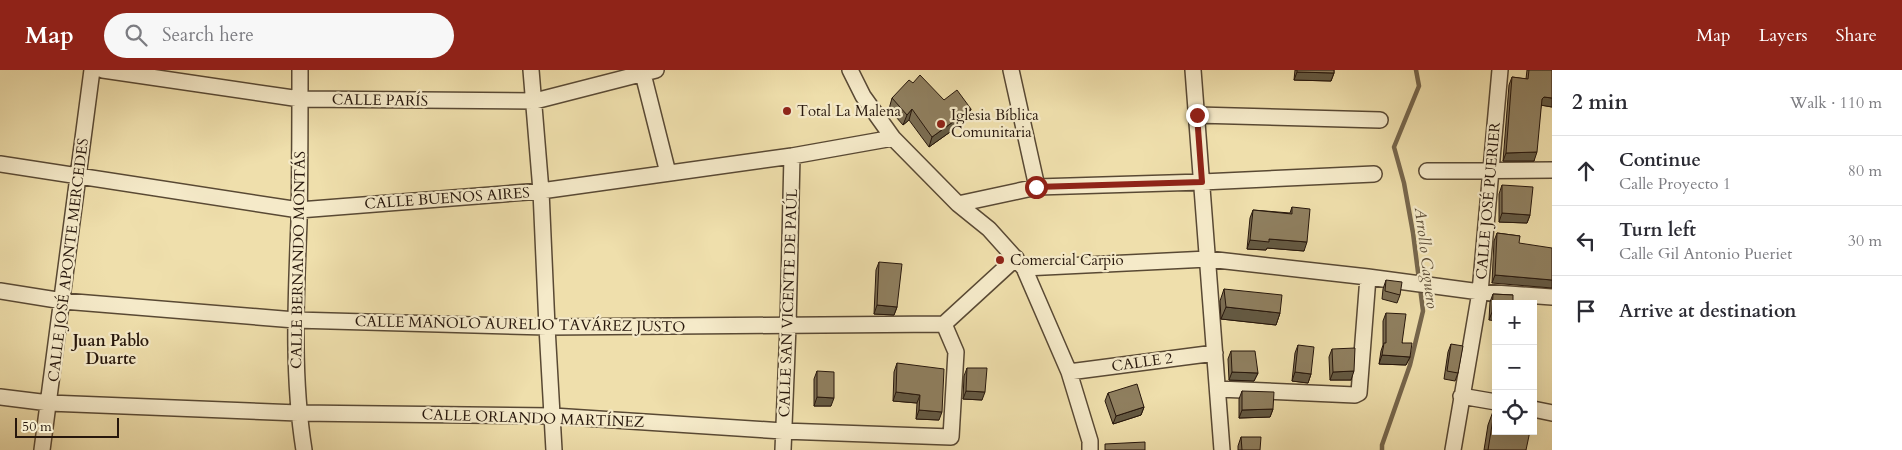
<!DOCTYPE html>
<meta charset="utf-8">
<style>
:root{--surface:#fff;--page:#f7f7f7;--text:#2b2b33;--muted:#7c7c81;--line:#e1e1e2;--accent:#8f2418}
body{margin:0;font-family:Cardo,serif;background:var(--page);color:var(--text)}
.controls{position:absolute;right:15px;bottom:15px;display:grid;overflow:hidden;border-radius:0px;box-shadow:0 5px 20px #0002}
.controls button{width:45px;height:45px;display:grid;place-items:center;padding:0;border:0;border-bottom:1px solid var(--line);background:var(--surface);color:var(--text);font:25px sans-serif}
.scale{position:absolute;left:15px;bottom:12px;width:104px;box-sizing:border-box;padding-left:5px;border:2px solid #27170c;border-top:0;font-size:14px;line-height:18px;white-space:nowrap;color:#27170c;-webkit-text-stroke:4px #f5eac9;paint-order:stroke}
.stop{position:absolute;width:15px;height:15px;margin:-11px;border:4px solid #8f2418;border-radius:50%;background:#fff}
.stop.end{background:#8f2418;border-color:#fff;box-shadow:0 1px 5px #0008}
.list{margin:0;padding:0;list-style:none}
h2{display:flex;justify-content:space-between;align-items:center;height:65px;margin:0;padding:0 20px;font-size:21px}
h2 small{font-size:16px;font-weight:400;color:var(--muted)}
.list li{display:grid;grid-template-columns:32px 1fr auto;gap:15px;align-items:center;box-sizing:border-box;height:70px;padding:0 20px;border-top:1px solid var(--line)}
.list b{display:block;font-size:19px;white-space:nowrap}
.list p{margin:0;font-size:16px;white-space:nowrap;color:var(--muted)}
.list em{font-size:16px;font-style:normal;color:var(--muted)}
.icon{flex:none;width:28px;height:28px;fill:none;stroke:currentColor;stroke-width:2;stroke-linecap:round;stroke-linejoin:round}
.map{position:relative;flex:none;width:1552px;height:380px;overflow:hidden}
header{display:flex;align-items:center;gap:30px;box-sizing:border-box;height:70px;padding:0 25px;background:var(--accent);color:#fff}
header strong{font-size:24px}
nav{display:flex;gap:28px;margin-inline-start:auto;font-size:18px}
.search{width:350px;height:45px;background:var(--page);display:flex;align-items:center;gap:12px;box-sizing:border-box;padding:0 18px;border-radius:28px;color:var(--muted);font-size:19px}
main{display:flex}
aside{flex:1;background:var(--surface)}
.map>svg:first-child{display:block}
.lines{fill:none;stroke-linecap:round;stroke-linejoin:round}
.stream{stroke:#76664c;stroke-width:4.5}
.minor-casing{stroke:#594934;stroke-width:18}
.minor{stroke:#f5eac9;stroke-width:15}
.wall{fill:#7b6d52;stroke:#27170c}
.shaded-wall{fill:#645942;stroke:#27170c}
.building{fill:#8f7f5f;stroke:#27170c}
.route{stroke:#8f2418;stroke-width:6}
.poi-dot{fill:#8f2418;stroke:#f5eac9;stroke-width:2}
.labels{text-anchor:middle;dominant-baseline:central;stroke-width:4.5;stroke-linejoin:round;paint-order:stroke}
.street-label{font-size:15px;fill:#27170c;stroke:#f5eac9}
.poi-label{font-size:15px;fill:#27170c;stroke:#f5eac9;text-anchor:start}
.water-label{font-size:16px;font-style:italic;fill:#5c4c36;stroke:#f5eac9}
.neighbourhood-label{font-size:16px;font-weight:bold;fill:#27170c;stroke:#f5eac9}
</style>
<header>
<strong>Map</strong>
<div class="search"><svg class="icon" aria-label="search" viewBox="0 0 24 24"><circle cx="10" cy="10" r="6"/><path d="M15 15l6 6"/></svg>Search here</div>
<nav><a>Map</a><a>Layers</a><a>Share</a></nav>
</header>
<main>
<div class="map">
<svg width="1552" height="380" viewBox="0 0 1552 380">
<rect width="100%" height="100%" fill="#efdfac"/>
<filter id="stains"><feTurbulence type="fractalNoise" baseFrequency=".004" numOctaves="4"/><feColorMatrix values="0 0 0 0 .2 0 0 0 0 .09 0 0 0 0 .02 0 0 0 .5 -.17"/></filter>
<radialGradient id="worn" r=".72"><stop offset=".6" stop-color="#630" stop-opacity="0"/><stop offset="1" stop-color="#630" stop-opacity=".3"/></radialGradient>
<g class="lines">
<!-- stream -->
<path class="stream" d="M1382,380V375L1410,295L1423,241L1413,163L1404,113L1394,77L1419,16L1416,0"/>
<defs>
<path id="minor" d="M103,0L300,29L535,31L656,0
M300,0C300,51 300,102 299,152C296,228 292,305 304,380
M531,0L541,121L547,257L554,380
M642,0L668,103
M850,0L863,26L893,68L958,134L989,159L1024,198L1069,302L1090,371V380
M1011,0L1037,117
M1193,0L1222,380
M1197,45L1380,50
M0,94L299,140L541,121L792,86L893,68
M1427,101L1552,100
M958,134L1037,117L1202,112L1374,104
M1024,198L1208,189L1368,207L1480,222L1552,227
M0,221L63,231L295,250L547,257L944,254L1016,188
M1069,302L1215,283
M1218,319L1355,325L1359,323L1368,207
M1461,326L1496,332
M0,327L49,333L298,343L553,346L783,361L951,367L956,282L944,254
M1533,339L1552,343
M42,380L92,0
M783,380L788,256L792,86
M1453,380L1480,222L1500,0"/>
</defs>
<!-- minor casing -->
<use href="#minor" class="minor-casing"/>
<!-- minor -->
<use href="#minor" class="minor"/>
</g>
<!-- wall -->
<path class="wall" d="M1295,0H1334V3L1331,11L1294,10Z
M1527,0H1552V37L1541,35L1534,91H1503L1509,15L1512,7L1526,9Z
M892,28L944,30L971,39L967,50L929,77L909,50L903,55L889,39Z
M1502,115L1530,145L1527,153L1499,152V124Z
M1292,137L1304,181L1267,178L1266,180L1247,179L1250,148L1253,140L1290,143Z
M1497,163L1520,166L1492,213L1494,171Z
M879,192L897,237L894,245L874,244L876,200Z
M1386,210L1400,225L1397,233L1382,229L1383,219Z
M1224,219L1280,243L1276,255L1221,249L1220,231Z
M1493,224L1513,225L1489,250L1490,232Z
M1386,243L1410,287L1406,295L1379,294L1381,281L1383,275V251Z
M1451,274L1458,303L1455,311L1444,309L1448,282Z
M1298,275L1311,304L1308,313L1292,311L1295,283Z
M1332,279L1351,310H1330L1329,287Z
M1231,281L1258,303L1254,311L1229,310L1228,289Z
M897,293L939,350L916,349L917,333L893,331L894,302Z
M967,298L982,330L963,329L964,306Z
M817,301L831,336H814V309Z
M1242,321L1273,339L1270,347L1239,348V329Z
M1108,323L1144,337L1141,345L1113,354L1105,331Z
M1495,336L1526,380H1484L1488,355Z
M1241,367L1260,380H1238V376Z"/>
<!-- shaded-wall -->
<path class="shaded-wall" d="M1297,2L1334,3L1331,11L1294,10Z
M1544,27L1552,28V37L1540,35L1542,29Z
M912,39L909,50L903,55L907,45Z
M971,39L967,50L929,77L932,67Z
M1537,82L1534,91H1503L1506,83Z
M1502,143L1530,145L1527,153L1499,152Z
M1269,169L1307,172L1304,181L1267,178L1266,180L1247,179L1250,170Z
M1495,205L1552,210V218L1492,213Z
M877,235L897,237L894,245L874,244Z
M1226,237L1280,243L1276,255L1221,249Z
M1492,242H1496V251L1489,250Z
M1382,285L1410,287L1406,295L1379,294Z
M1354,301L1351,310H1330L1333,302Z
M1232,302L1258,303L1254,311L1229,310Z
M1295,302L1311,304L1308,313L1292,311Z
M966,321L985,322L982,330L963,329Z
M896,322L920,325L917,333L893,331Z
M817,327L834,328L831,336H814Z
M1144,337L1141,345L1113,354L1116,346Z
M1273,339L1270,347L1239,348L1242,340Z
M919,340L942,342L939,350L916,349Z"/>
<!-- building -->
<path class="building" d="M1297,0H1334V3L1297,2Z
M1529,0H1552V28L1544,27L1542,29L1537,82L1506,83L1512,7L1528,9Z
M920,5L944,30L957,20L971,39L932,67L912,39L907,45L892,28L909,10L913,13Z
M1502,115L1533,117L1530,145L1502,143Z
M1292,137L1310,139L1307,172L1269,169V172L1250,170L1253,140L1292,144Z
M1497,163L1520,166L1519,173L1552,178V210L1495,205Z
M879,192L902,194L897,237L877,235Z
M1386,210L1402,212L1400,225L1385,221Z
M1224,219L1282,225L1280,243L1226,237Z
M1493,224L1513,225V234H1496V242H1492Z
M1386,243L1406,244L1402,273H1412L1410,287L1382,285L1384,273H1386Z
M1451,274L1463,276L1458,303L1447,301Z
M1298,275L1314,277L1311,304L1295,302Z
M1355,278L1354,301L1333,302L1332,279Z
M1231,281H1255L1258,303L1232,302Z
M897,293L944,299L942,342L919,340L920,325L896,322Z
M967,298H987L985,322L966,321Z
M817,301L834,302V328L817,327Z
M1137,314L1144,337L1116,346L1108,323Z
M1242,321L1274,322L1273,339L1242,340Z
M1533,333L1536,334L1533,345Z
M1495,336L1496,361H1530L1526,380H1488Z
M1241,367H1261L1260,380H1242Z
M1145,372V380H1105V374Z"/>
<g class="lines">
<!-- route -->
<path class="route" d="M1036,117L1202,112L1197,45"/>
</g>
<!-- markers -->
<g class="poi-dot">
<circle cx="787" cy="41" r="5"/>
<circle cx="941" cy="54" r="5"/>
<circle cx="1000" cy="190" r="5"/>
</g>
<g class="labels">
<!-- street labels -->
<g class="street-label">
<text transform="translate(380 30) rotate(1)">CALLE PARÍS</text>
<text transform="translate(447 128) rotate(-4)">CALLE BUENOS AIRES</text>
<text transform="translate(1488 131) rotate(-85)">CALLE JOSÉ PUERIER</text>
<text transform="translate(68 190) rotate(-83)">CALLE JOSÉ APONTE MERCEDES</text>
<text transform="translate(298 190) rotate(-89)">CALLE BERNANDO MONTÁS</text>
<text transform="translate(788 233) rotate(-88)">CALLE SAN VICENTE DE PAÚL</text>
<text transform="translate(520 254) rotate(1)">CALLE MANOLO AURELIO TAVÁREZ JUSTO</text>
<text transform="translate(1142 292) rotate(-8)">CALLE 2</text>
<text transform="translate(533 348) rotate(2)">CALLE ORLANDO MARTÍNEZ</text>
</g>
<!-- poi labels -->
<g class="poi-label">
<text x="797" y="41">Total La Malena</text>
<text x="951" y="45">Iglesia Bíblica<tspan x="951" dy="17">Comunitaria</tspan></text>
<text x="1010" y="190">Comercial Carpio</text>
</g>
<!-- water labels -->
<g class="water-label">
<text transform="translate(1426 188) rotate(83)">Arrollo Caguero</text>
</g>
<!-- neighbourhood labels -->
<g class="neighbourhood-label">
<text x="111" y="271">Juan Pablo<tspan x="111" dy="18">Duarte</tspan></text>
</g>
</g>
<rect width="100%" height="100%" filter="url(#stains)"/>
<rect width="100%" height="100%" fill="url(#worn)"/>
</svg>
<div class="controls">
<button>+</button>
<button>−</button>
<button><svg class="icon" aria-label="locate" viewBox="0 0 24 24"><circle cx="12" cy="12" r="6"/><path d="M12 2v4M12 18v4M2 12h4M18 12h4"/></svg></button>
</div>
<div class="scale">50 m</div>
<div class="stop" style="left:1036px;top:117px"></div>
<div class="stop end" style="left:1197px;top:45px"></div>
</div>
<aside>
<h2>2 min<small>Walk · 110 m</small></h2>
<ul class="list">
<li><svg class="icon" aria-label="ahead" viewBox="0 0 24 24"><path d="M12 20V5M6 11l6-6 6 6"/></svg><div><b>Continue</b><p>Calle Proyecto 1</p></div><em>80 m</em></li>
<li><svg class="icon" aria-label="left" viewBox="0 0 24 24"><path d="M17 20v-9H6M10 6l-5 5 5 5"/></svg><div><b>Turn left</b><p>Calle Gil Antonio Pueriet</p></div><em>30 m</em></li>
<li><svg class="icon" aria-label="arrive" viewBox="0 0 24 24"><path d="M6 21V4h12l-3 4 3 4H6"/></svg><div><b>Arrive at destination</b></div></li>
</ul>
</aside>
</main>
